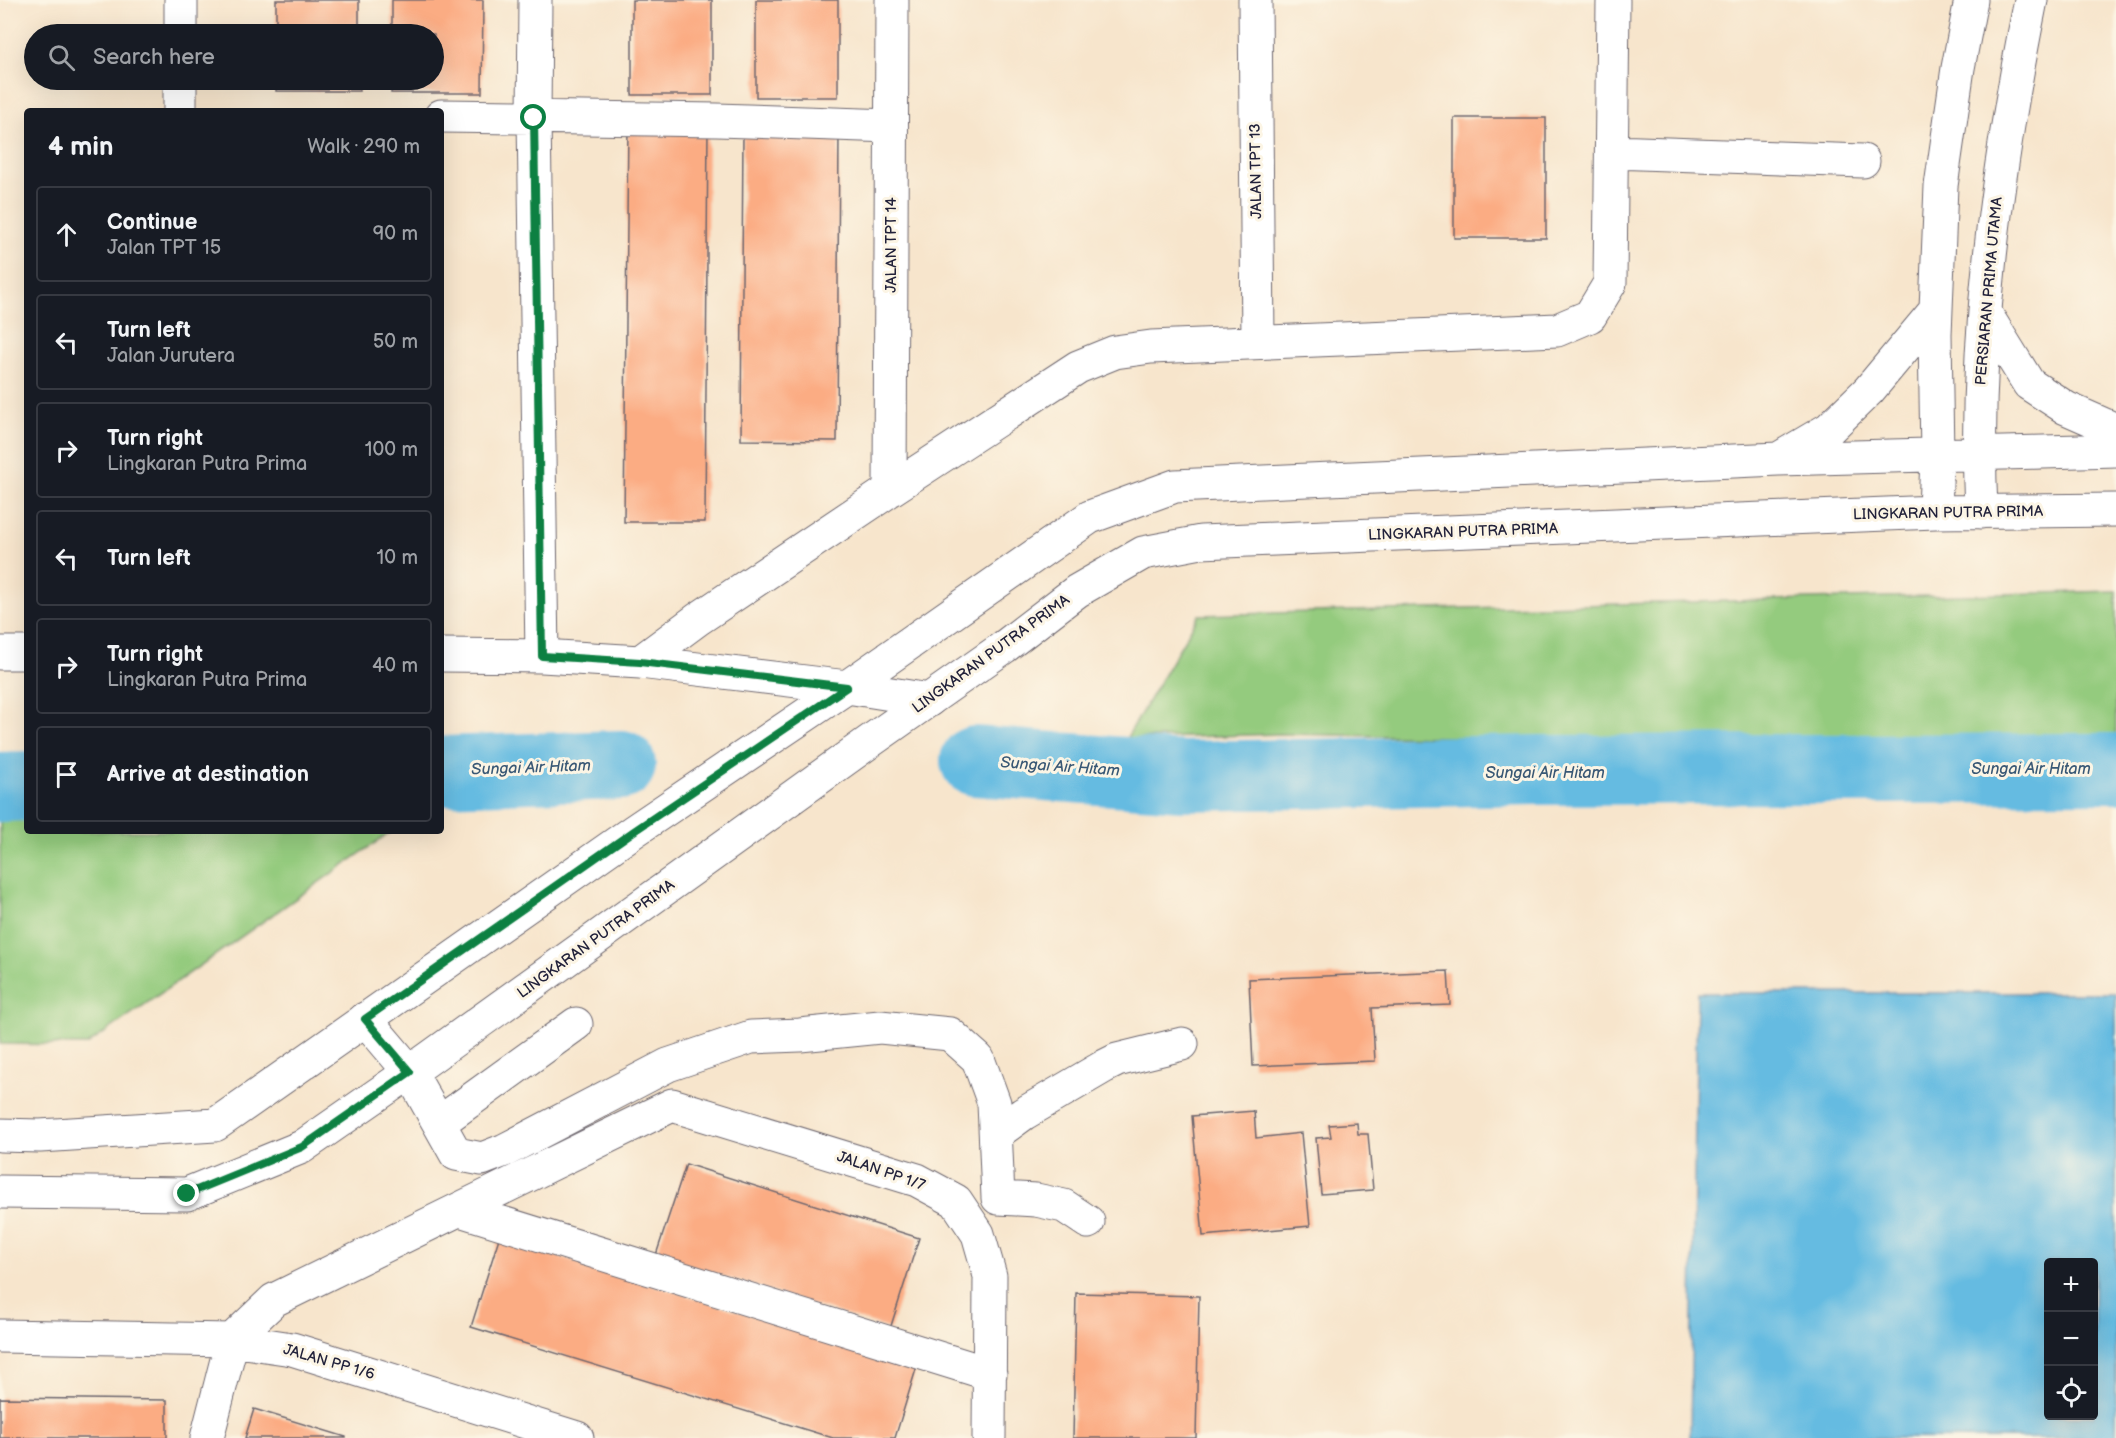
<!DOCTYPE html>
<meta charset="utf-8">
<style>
:root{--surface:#171b24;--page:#242831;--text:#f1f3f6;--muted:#9ea1a6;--line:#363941}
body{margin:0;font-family:"Balsamiq Sans",sans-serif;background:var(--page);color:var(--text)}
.controls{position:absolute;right:18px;bottom:18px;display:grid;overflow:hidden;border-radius:6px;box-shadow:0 6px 24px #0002}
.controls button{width:54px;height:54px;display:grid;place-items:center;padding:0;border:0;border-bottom:2px solid var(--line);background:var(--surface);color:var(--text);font:30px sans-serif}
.stop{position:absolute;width:18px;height:18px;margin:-14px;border:4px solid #0b8043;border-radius:50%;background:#fff}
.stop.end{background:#0b8043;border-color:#fff;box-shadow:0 2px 6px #0008}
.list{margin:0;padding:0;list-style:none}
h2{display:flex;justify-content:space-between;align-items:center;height:78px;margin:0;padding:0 24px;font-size:26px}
h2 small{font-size:20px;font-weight:400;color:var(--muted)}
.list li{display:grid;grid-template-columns:39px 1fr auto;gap:18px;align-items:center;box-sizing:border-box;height:96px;margin:0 12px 12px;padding:0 12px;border:2px solid var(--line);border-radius:6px}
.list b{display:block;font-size:22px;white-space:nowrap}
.list p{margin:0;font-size:20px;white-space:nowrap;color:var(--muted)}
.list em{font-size:20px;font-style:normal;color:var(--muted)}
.icon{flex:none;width:33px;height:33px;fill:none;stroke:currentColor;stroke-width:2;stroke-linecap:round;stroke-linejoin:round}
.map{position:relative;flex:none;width:2116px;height:1438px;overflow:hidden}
.search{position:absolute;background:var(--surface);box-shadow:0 6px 24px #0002;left:24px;top:24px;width:420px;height:66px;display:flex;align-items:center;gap:15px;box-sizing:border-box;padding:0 21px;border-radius:33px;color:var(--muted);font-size:22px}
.panel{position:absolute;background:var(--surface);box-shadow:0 6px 24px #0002;left:24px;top:108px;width:420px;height:726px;border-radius:6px}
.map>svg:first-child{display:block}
.green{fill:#94cb7e;stroke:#5b765c;stroke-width:1.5}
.water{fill:#65bbe1;stroke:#446e8e;stroke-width:1.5;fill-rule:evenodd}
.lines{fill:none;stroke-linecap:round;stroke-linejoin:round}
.river{stroke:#65bbe1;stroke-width:70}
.building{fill:#fbac83}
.minor-casing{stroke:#6d666e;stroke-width:35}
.major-casing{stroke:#6d666e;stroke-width:35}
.minor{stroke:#fff;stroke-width:33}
.major{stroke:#fff;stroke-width:33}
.route{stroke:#0b8043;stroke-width:8}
.labels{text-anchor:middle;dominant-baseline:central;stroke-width:6;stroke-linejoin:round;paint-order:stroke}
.street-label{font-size:15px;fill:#22223b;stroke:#fcf5e5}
.water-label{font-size:16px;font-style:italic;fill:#395875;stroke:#fcf5e5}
</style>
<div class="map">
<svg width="2116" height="1438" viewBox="0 0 2116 1438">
<rect width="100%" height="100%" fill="#fcf5e5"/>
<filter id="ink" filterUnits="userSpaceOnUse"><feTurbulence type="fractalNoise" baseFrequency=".0167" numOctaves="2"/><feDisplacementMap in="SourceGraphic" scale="12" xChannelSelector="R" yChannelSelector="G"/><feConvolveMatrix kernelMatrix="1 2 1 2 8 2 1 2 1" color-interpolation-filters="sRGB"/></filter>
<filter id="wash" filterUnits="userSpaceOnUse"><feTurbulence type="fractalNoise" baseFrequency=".008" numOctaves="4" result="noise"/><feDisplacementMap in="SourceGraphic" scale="24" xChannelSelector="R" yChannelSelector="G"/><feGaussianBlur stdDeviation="1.35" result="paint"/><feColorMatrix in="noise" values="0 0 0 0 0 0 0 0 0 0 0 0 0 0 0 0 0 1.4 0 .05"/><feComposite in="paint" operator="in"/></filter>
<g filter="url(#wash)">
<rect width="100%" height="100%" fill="#f7e5cc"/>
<!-- green -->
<path class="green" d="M2116,591V747L2011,748L1280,734L1126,739L1199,615Z
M0,808L27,809V831H392L87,1045L0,1044Z"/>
<!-- water -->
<path class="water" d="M1697,993H2116V1438H1690ZM2048,1262H2094V1416H2048Z"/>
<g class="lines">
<!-- river -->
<path class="river" d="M975,761L1182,776L1541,770L2116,768
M441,771L621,765
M0,787L27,786"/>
</g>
<g id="blocks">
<!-- building -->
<path class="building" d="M276,0H359V34H276Z
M392,0H483L482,93H391L392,80H434V34H392Z
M632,0H712V95H632Z
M756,0H838V97H756Z
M276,80H359V91H276Z
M1454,118H1546V238H1454Z
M628,124H708L705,522H624Z
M743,129L839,130L837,441L741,440Z
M1448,971L1450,1005L1372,1008L1375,1061L1253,1066L1249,979Z
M1254,1111L1256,1138L1301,1133L1310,1226L1203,1236L1192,1116Z
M1357,1123L1358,1134H1368L1373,1190L1321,1194L1316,1138L1331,1137L1329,1125Z
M686,1164L919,1238L890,1329L656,1255Z
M499,1238L917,1366L895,1438H833L471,1327Z
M1076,1293L1199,1296L1196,1438H1073Z
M0,1398L167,1400V1438H0Z
M254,1409L346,1437V1438H245Z"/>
</g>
</g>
<g filter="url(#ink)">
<use href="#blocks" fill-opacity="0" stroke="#6d666e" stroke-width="1.5"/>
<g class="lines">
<defs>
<path id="minor" d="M535,0L534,118L542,656
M1255,0L1258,342
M181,34V0
M180,111V80
M441,116L717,120L891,126
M1612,152L1863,161
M890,490L892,0
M0,653H27
M441,655L542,656L640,662L847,687L929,700
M640,662L698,619L890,490L1078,367L1115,352L1151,347L1557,330L1590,316L1610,283L1613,0
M365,1019L410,1072L456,1154L482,1159L505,1150L668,1065L751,1037L800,1035L880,1027L950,1034L978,1059L994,1103L998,1198L1036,1200L1064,1206L1088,1222
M439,1123L576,1024
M997,1133L1023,1114L1105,1066L1117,1060L1182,1044
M460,1210L990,1374
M0,1336L232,1340L292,1349L577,1438
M207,1438L232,1340L274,1300L672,1105L917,1180L956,1201L978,1234L990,1276L989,1438"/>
<path id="major" d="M1985,313L2029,384L2066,408L2116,430
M1780,458L1829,429L1869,390L1935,311
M1935,512L1937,455L1935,334L1941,186L1958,68L1971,0
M1981,512C1973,340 1997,168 2031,0
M0,1135L40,1136L215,1125L634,831L847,687L1090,517L1175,486L1778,459L2116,450
M0,1192L187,1194L302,1147L410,1072L869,742L1004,647L1077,591L1143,553L1201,542L1935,512L2116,510"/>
</defs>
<!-- minor casing -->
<use href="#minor" class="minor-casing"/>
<!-- major casing -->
<use href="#major" class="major-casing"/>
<!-- minor -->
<use href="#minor" class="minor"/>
<!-- major -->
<use href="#major" class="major"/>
</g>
</g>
<g class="lines" filter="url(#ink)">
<!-- route -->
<path class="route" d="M187,1194L302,1147L410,1072L365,1019L634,831L847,687L640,662L542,656L534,118"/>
</g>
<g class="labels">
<!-- street labels -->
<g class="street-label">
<text transform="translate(1256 171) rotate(-91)">JALAN TPT 13</text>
<text transform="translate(891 245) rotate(-90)">JALAN TPT 14</text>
<text transform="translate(1989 291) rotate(-85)">PERSIARAN PRIMA UTAMA</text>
<text transform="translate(1948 513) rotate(-1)">LINGKARAN PUTRA PRIMA</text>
<text transform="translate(1463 532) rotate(-2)">LINGKARAN PUTRA PRIMA</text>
<text transform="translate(991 654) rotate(-36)">LINGKARAN PUTRA PRIMA</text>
<text transform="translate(596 939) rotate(-36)">LINGKARAN PUTRA PRIMA</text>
<text transform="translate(881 1171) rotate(19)">JALAN PP 1/7</text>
<text transform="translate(329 1362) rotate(16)">JALAN PP 1/6</text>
</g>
<!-- water labels -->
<g class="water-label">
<text transform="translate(1060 767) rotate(4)">Sungai Air Hitam</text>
<text transform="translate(531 768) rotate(-2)">Sungai Air Hitam</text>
<text x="2031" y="769">Sungai Air Hitam</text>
<text x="1545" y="773">Sungai Air Hitam</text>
</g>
</g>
</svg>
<div class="controls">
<button>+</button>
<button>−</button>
<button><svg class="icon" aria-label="locate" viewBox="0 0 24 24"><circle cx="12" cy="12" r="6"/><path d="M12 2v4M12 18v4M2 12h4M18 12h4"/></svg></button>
</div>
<div class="stop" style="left:534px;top:118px"></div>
<div class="stop end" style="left:187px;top:1194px"></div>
<div class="search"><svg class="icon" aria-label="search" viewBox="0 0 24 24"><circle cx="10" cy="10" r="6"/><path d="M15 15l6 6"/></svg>Search here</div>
<section class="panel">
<h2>4 min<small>Walk · 290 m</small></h2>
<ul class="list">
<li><svg class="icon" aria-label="ahead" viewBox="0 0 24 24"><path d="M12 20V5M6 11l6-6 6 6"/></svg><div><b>Continue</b><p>Jalan TPT 15</p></div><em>90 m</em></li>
<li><svg class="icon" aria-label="left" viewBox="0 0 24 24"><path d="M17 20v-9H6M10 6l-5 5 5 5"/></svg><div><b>Turn left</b><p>Jalan Jurutera</p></div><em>50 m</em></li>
<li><svg class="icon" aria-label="right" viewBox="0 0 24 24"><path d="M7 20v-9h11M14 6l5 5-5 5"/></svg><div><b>Turn right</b><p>Lingkaran Putra Prima</p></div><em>100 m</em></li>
<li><svg class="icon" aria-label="left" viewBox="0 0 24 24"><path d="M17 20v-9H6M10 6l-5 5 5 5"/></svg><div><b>Turn left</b></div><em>10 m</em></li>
<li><svg class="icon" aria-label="right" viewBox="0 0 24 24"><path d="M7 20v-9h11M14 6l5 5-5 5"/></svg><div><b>Turn right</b><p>Lingkaran Putra Prima</p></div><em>40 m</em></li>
<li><svg class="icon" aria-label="arrive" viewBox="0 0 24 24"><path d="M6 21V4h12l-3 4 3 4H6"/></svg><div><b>Arrive at destination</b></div></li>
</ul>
</section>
</div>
